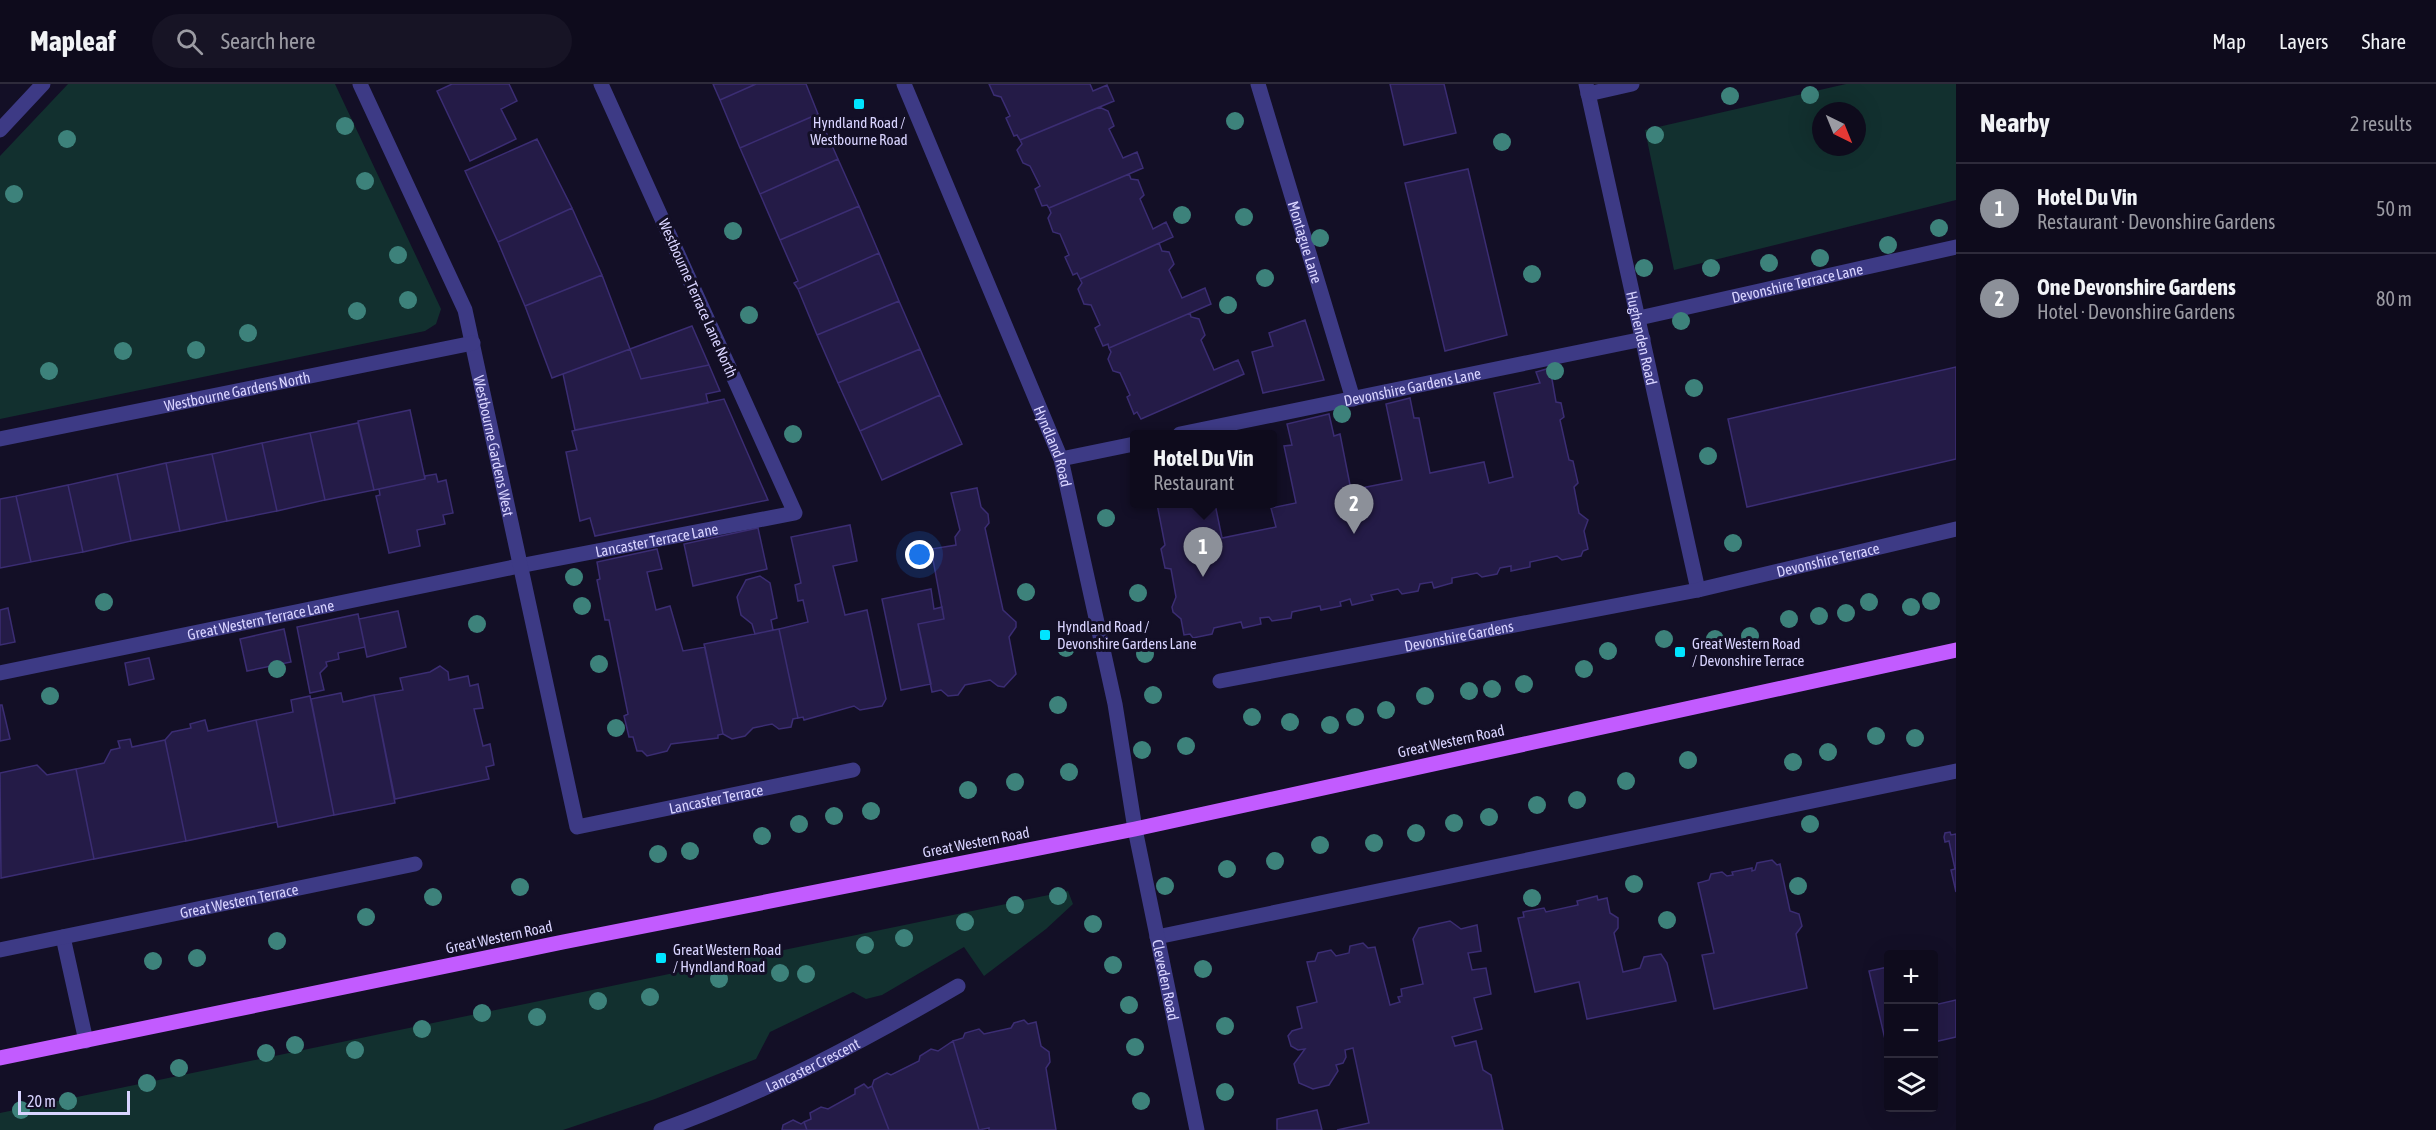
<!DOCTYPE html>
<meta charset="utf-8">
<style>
:root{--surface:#0e0b1c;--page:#171425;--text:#f1f3f6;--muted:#9b9ba3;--line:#2e2b3b;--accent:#8c9099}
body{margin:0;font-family:"Asap Condensed",sans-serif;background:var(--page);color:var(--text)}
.controls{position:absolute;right:18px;bottom:18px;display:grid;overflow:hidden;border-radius:6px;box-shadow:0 6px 24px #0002}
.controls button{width:54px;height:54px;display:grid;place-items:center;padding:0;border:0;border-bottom:2px solid var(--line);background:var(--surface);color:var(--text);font:30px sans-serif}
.compass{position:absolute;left:1812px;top:18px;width:54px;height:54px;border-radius:50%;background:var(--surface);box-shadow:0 6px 24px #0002;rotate:137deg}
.scale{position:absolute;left:18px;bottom:15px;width:112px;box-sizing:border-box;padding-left:6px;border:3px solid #d9d4ff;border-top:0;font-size:16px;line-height:21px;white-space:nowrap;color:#d9d4ff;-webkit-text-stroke:4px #130f26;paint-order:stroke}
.you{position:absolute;left:920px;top:471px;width:21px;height:21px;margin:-15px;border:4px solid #fff;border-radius:50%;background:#1a73e8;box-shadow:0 0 0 9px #1a73e833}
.badge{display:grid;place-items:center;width:39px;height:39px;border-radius:50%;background:var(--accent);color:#fff;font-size:20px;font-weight:700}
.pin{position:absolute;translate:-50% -50px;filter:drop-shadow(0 2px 3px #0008)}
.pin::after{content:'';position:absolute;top:32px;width:21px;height:18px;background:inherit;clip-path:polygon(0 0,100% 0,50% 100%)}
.popup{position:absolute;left:1130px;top:346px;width:147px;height:78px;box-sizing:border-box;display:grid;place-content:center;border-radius:6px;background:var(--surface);filter:drop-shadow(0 2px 4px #0005);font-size:20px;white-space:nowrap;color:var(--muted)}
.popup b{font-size:22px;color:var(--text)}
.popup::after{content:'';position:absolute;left:50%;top:100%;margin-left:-12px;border:12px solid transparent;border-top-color:var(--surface)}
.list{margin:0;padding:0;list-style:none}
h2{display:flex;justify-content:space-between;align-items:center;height:78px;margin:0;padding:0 24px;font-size:26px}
h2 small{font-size:20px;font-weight:400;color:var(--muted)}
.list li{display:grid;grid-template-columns:39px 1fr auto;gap:18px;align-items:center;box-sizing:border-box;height:90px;padding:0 24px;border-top:2px solid var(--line)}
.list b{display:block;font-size:22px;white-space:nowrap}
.list p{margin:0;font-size:20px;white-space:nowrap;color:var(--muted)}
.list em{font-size:20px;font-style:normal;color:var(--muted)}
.icon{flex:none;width:33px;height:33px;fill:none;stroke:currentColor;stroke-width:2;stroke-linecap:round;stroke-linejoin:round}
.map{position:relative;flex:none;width:1956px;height:1046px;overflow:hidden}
header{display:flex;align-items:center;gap:36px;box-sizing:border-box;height:84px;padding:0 30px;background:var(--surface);border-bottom:2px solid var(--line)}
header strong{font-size:28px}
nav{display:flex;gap:33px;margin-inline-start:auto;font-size:21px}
.search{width:420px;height:54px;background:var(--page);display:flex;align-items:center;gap:15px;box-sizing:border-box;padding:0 21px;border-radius:33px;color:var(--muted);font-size:22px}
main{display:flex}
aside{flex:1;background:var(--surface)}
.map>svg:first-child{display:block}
.green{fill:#12302f;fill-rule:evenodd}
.building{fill:#241b47;stroke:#3b2d73;stroke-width:1.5}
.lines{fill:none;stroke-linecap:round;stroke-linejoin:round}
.service{stroke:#3d3a85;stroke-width:15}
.minor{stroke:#3d3a85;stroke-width:15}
.tertiary{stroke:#3d3a85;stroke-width:15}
.primary{stroke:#c25bff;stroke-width:15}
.tree{fill:#3d827b}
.poi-dot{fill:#00e5ff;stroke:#130f26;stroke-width:2}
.labels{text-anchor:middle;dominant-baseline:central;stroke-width:6;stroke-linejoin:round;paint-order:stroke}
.poi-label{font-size:15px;fill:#d9d4ff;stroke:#130f26;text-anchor:start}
.street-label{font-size:15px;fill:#d9d4ff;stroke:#130f26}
</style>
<header>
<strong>Mapleaf</strong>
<div class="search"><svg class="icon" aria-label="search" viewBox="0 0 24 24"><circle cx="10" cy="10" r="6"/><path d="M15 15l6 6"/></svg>Search here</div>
<nav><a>Map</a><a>Layers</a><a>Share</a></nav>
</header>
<main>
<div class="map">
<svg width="1956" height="1046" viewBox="0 0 1956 1046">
<rect width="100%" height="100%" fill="#130f26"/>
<!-- green -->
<path class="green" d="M68,0H335L441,225L436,240L425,247L0,335V72Z
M1846,0H1956V116L1674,186L1645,46ZM1821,27H1857V63H1821Z
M1068,807L1073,820L1046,845L984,892L964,863L882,911L866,915L853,908L770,948L756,975L655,1015L563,1046H0V1029Z"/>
<!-- building -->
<path class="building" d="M452,0H509L517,17L501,25L516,55L470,77L437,7Z
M713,0H756L720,16Z
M756,0H806L818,30L740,64L720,16Z
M989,0H1090L1093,7L1107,1L1114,17L1020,56L1017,51L1014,52L1006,34L1010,32L1001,13L994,11Z
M1390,0H1444L1456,49L1404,61Z
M1099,23L1108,27L1114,42L1109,45L1123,74L1137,68L1143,84L1049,124L1047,121L1042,122L1035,105L1040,102L1030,82L1023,79L1017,66L1022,60L1020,56Z
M818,30L838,75L760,110L740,64Z
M537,55L572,124L498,158L465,87Z
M838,75L859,122L780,156L760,110Z
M1468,85L1507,251L1445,267L1405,99Z
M1129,90L1131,95L1138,96L1144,111L1140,115L1153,145L1166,138L1173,153L1080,195L1077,189L1073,191L1065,173L1069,171L1060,150L1053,148L1048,134L1051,129L1049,124Z
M859,122L879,169L798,205L794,199L798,197L780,156Z
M572,124L602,191L525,222L498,158Z
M1159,159L1162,167L1169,168L1174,180L1169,186L1182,214L1205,204L1211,220L1109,264L1108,260L1103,262L1095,244L1100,241L1091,221L1084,220L1078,205L1082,199L1080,195Z
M879,169L899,217L817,251L798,205Z
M602,191L630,265L552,294L525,222Z
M899,217L920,265L838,299L817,251Z
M1190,229L1191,233L1199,235L1205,251L1201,256L1214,286L1238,276L1244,290L1141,335L1137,328L1134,330L1127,313L1130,311L1120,289L1113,287L1108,275L1111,268L1109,264Z
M1305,236L1324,296L1263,309L1252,268L1273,262L1269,249Z
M692,242L709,281L641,295L630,265Z
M630,265L641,295L709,281L720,307L706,310L708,319L575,346L563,290Z
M920,265L940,311L860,347L838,299Z
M1956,283V375L1747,423L1728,335Z
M1550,284L1556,318L1561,319L1564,333L1560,336L1569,376L1573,377L1578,399L1574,403L1579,429L1588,436L1584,447L1588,465L1583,467L1581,472L1562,476L1557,472L1530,478V483L1511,487V482L1500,484L1497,490L1482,493L1477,489L1452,494V499L1434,504L1432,498L1420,500L1418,507L1402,510L1398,505L1371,511L1373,516L1352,521L1350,515L1340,518L1341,522L1321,526L1320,522L1292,528L1291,534L1272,537L1269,533L1260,534L1261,540L1243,544L1241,538L1214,544L1212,550L1193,554L1190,550L1184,551L1181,535L1173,528L1172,523L1176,513L1171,485L1165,484L1161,465L1165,461L1157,420H1215L1222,454L1276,443L1271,424L1296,419L1284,362L1292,361L1287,340L1329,330L1334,352L1340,350L1351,406L1402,396L1386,320L1410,314L1414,334H1419L1430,389L1484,378L1489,399L1513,393L1494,309L1540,299L1536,288Z
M940,311L962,360L882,396L860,347Z
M724,315L768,416L595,452L590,434L580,437L566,368L577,366L572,347Z
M410,326L425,395L374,406L358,337Z
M358,339L374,406L325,416L310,349Z
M310,349L325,416L277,427L262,359Z
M262,359L277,427L227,437L212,370Z
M212,370L227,437L180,447L166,379Z
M166,379L180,447L131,457L117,390Z
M117,390L131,457L83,468L68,401Z
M436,390L438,398L446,396L453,429L443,431L445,440L417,446L420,462L389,469L376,412L380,411L379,405L425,395V392Z
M68,401L83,468L31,478L16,412Z
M977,404L981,423L988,430L989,439L985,444L1003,526L1016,538V543L1009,553L1016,590L1004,603L998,602L990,596L965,601L958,611L948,612L941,606L932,608L918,540L944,535L931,465L956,461L955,453L960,446L951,409Z
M16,412L31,478L0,484V415Z
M850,441L857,477L833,482L845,531L867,526L886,615L882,622L860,626L854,622L804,636L803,633L798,634L779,545L808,538L803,516L798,517L795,501L801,499L791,453Z
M758,444L767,485L693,502L684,460Z
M657,465L662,485L647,488L656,526L670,522L683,567L705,563L723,650L718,651V654L671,660L667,667L647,672L642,667H637L633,653H629L624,632L628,630L609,536H605L597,496L600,495L597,478Z
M760,492L770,499L777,534L771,536L773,546L755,550L752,540L741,531L737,513L746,496Z
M931,505L934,525L942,523L944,535L918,540L931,600L901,606L882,515Z
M8,524L15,558L0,561V526Z
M398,527L406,563L367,573L359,535Z
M358,530L365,563L338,569L339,575L326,578L327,582L320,589L324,606L310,609L297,543Z
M284,545L291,578L247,587L240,555Z
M779,545L798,634L793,635L791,643L779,645L772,640L753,644L745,652L732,655L723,650L704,560Z
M149,574L154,595L129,601L125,579Z
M440,582L448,588L449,596L468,592L470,602L478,600L483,624L474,625L483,662L490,660L494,681L486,683L489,695L395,715L374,611L403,606L400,594L430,588Z
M341,609L343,618L374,611L395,719L334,731L311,615Z
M310,612L334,731L278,743L256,636L293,628L291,616Z
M0,621H2L10,655L0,657Z
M205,636L208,647L256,636L277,738L186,757L165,656L172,648L191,644L190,640Z
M130,655L132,663L165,656L186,757L94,775L76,685L104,679L111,666L120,664L118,657Z
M37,681L47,691L76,685L94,775L1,794L0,689Z
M1950,748L1951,751L1956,750V808L1951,786L1955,785L1949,757L1945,758L1944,753L1945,749Z
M1772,776L1777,781L1780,780L1790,827L1799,830L1802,842L1796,850L1807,904L1714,925L1702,871L1714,869L1698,799L1709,796L1711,790L1722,788L1727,792L1733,791L1732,788L1752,784V787L1755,786L1757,779Z
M1597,812L1598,816L1607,814L1610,829L1618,834V844L1614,849L1623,888L1640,884L1644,873L1661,870L1667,879L1676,917L1587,935L1579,898L1535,908L1518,834L1524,833L1523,828L1544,824L1546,828L1578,821L1577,817Z
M1450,837L1461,845L1477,841L1481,867L1468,869L1472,886L1486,884L1491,910L1474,914L1482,945L1452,953L1455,962L1476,957L1483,986L1491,991L1503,1046H1337L1369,1039L1353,964L1345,966L1346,973L1343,979L1336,981L1338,987L1329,1001L1313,1005L1299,999L1294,980L1305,965L1298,966L1291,962L1288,952L1292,947L1302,944L1297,923L1317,918L1307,878L1315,877L1318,869L1331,866L1336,872L1349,869L1350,862L1363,859L1368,864L1375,863L1390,921L1400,918L1398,913L1402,912L1401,905L1423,900L1413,855L1419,844Z
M1888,883V968L1869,887Z
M1956,916V953L1934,958V921Z
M1024,936L1028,940L1036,938L1041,962L1049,968L1050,978L1046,984L1056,1046H989V1044L979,1046L953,957L963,954L965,949L979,945L984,950L1011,944L1014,939Z
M953,957L979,1046H889L872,1002L874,996L887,989L891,991L919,977L920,972L931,965L938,967Z
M864,1000L868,1004L872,1002L889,1046H807L804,1038L811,1035L810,1029L821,1023L828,1025L855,1010V1005Z
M1317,1026L1322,1046H1277V1035Z
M793,1036L801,1040L804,1038L807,1046H782L783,1041Z"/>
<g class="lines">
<!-- service -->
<g class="service">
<path id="s1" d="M1258,0L1353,315"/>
<path id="s2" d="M0,589L519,482L795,429L601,0"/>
</g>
<!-- minor -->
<g class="minor">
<path id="s3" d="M360,0L465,226L577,743L853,686"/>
<path id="s4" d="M1586,0L1698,506"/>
<path d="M1588,10L1632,0"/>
<path d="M0,46L43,0"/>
<path id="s5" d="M1639,234L1956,163"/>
<path id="s6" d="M1180,350L1643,255"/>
<path id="s7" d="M0,355L473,259"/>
<path d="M1061,375L1134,360"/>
<path id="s8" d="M1220,597L1698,506L1956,445"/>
<path d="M63,853L86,957"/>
<path d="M1157,853L1956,687"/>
<path id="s9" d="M0,866L415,780"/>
<path id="s10" d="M661,1046C766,1009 862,958 958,902"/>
</g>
<!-- tertiary -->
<path class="tertiary" id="s11" d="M904,0L1061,375L1115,620L1135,745L1197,1046"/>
<!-- primary -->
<path class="primary" d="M0,974L563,858L1135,745L1956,566"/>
</g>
<!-- trees -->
<g class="tree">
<circle cx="1810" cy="11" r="9"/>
<circle cx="1730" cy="12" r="9"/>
<circle cx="1235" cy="37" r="9"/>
<circle cx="345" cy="42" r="9"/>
<circle cx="1655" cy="51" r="9"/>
<circle cx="67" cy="55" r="9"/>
<circle cx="1502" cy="58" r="9"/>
<circle cx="365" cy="97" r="9"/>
<circle cx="14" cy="110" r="9"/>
<circle cx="1182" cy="131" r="9"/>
<circle cx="1244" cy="133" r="9"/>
<circle cx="1939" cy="144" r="9"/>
<circle cx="733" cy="147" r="9"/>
<circle cx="1320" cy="154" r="9"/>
<circle cx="1888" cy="161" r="9"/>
<circle cx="398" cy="171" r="9"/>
<circle cx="1820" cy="174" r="9"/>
<circle cx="1769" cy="179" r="9"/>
<circle cx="1644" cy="184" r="9"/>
<circle cx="1711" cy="184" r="9"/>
<circle cx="1532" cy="190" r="9"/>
<circle cx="1265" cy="194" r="9"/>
<circle cx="408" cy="216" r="9"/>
<circle cx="1228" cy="221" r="9"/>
<circle cx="357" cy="227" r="9"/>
<circle cx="749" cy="231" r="9"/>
<circle cx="1681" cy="237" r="9"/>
<circle cx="248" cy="249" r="9"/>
<circle cx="196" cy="266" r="9"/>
<circle cx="123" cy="267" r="9"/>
<circle cx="49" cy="287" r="9"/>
<circle cx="1555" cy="287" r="9"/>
<circle cx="1694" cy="304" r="9"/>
<circle cx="1342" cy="330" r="9"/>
<circle cx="793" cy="350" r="9"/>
<circle cx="1708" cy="372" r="9"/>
<circle cx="1106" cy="434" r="9"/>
<circle cx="1733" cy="459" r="9"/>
<circle cx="574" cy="493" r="9"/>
<circle cx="1026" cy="508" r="9"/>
<circle cx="1138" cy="509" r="9"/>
<circle cx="1931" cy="517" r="9"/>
<circle cx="104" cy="518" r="9"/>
<circle cx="1869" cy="518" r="9"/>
<circle cx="582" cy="522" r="9"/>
<circle cx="1911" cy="523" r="9"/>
<circle cx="1846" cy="529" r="9"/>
<circle cx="1819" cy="532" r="9"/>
<circle cx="1789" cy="535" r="9"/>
<circle cx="477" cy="540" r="9"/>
<circle cx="1750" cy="552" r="9"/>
<circle cx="1664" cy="555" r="9"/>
<circle cx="1715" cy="555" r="9"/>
<circle cx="1066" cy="564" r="9"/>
<circle cx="1608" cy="567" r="9"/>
<circle cx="1145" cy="570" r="9"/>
<circle cx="599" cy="580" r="9"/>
<circle cx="277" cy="585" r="9"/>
<circle cx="1584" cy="585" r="9"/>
<circle cx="1524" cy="600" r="9"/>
<circle cx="1492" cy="605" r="9"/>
<circle cx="1469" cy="607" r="9"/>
<circle cx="1153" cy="611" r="9"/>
<circle cx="50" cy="612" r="9"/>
<circle cx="1425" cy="612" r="9"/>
<circle cx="1058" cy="621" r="9"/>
<circle cx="1386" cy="626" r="9"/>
<circle cx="1252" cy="633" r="9"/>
<circle cx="1355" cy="633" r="9"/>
<circle cx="1290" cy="638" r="9"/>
<circle cx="1330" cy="641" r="9"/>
<circle cx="616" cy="644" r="9"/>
<circle cx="1876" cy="652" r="9"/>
<circle cx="1915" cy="654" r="9"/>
<circle cx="1186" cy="662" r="9"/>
<circle cx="1142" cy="666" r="9"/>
<circle cx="1828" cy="668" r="9"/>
<circle cx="1688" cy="676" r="9"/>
<circle cx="1793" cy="678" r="9"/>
<circle cx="1069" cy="688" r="9"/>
<circle cx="1626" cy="697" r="9"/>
<circle cx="1015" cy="698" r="9"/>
<circle cx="968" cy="706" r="9"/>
<circle cx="1577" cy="716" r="9"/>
<circle cx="1537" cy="721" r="9"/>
<circle cx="871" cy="727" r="9"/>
<circle cx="834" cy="732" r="9"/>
<circle cx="1489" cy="733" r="9"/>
<circle cx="1454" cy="739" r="9"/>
<circle cx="799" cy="740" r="9"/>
<circle cx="1810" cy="740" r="9"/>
<circle cx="1416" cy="749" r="9"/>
<circle cx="762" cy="752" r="9"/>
<circle cx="1374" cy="759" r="9"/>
<circle cx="1320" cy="761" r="9"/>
<circle cx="690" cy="767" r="9"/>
<circle cx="658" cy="770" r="9"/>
<circle cx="1275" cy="777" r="9"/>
<circle cx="1227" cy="785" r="9"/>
<circle cx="1634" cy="800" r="9"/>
<circle cx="1165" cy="802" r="9"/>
<circle cx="1798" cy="802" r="9"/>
<circle cx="520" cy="803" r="9"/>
<circle cx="1058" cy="812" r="9"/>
<circle cx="433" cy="813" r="9"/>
<circle cx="1532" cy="814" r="9"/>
<circle cx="1015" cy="821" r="9"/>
<circle cx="366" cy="833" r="9"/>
<circle cx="1667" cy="836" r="9"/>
<circle cx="965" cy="838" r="9"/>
<circle cx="1093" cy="840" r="9"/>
<circle cx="904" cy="854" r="9"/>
<circle cx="277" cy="857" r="9"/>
<circle cx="865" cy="861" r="9"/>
<circle cx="197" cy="874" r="9"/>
<circle cx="153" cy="877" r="9"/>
<circle cx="1113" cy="881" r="9"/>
<circle cx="1203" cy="885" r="9"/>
<circle cx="780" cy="889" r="9"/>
<circle cx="806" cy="890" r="9"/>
<circle cx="719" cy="895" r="9"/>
<circle cx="650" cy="913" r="9"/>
<circle cx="598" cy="917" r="9"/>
<circle cx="1129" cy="921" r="9"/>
<circle cx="482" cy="929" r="9"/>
<circle cx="537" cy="933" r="9"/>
<circle cx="1225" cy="942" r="9"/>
<circle cx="422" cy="945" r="9"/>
<circle cx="295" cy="961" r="9"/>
<circle cx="1135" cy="963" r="9"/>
<circle cx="355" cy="966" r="9"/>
<circle cx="266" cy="969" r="9"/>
<circle cx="179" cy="984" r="9"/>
<circle cx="147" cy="999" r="9"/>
<circle cx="1225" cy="1008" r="9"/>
<circle cx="68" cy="1017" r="9"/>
<circle cx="1141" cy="1017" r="9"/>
<circle cx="21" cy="1026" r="9"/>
</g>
<!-- markers -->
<g class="poi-dot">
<rect x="853" y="14" width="12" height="12" rx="3"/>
<rect x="1039" y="545" width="12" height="12" rx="3"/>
<rect x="1674" y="562" width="12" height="12" rx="3"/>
<rect x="655" y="868" width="12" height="12" rx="3"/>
</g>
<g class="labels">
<!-- poi labels -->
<g class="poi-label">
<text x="859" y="38" text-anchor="middle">Hyndland Road /<tspan x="859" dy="17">Westbourne Road</tspan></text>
<text x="1057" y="542">Hyndland Road /<tspan x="1057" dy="17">Devonshire Gardens Lane</tspan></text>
<text x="1692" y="559">Great Western Road<tspan x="1692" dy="17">/ Devonshire Terrace</tspan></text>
<text x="673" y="865">Great Western Road<tspan x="673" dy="17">/ Hyndland Road</tspan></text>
</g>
<!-- street labels -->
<g class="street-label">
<text stroke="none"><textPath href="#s1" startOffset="165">Montague Lane</textPath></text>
<text stroke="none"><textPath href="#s5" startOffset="162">Devonshire Terrace Lane</textPath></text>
<text transform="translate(698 214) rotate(66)">Westbourne Terrace Lane North</text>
<text stroke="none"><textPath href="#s4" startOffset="260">Hughenden Road</textPath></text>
<text stroke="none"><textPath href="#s6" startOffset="237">Devonshire Gardens Lane</textPath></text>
<text stroke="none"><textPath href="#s7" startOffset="242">Westbourne Gardens North</textPath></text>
<text stroke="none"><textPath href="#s11" startOffset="392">Hyndland Road</textPath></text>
<text stroke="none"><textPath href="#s3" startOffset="388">Westbourne Gardens West</textPath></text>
<text stroke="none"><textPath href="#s2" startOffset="670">Lancaster Terrace Lane</textPath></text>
<text stroke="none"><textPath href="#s8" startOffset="620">Devonshire Terrace</textPath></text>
<text stroke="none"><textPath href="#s2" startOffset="266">Great Western Terrace Lane</textPath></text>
<text stroke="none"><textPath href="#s8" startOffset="243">Devonshire Gardens</textPath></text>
<text transform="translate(1451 657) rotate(-12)">Great Western Road</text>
<text stroke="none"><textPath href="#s3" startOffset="920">Lancaster Terrace</textPath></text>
<text transform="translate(976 758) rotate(-11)">Great Western Road</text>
<text stroke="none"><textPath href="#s9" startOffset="244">Great Western Terrace</textPath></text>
<text transform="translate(499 853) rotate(-12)">Great Western Road</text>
<text stroke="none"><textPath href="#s11" startOffset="938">Cleveden Road</textPath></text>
<text stroke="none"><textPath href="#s10" startOffset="165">Lancaster Crescent</textPath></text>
</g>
</g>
</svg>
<div class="controls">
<button>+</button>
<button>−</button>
<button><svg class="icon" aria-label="layers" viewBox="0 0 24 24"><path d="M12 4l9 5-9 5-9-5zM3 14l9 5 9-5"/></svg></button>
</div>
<svg class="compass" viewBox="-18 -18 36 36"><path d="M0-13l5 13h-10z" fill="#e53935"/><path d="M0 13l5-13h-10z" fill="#9b9ba3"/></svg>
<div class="scale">20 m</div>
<div class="you"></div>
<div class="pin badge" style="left:1203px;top:493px">1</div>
<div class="popup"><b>Hotel Du Vin</b>Restaurant</div>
<div class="pin badge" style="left:1354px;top:450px">2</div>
</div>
<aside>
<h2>Nearby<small>2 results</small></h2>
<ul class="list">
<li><span class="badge">1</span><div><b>Hotel Du Vin</b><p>Restaurant · Devonshire Gardens</p></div><em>50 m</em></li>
<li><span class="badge">2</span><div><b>One Devonshire Gardens</b><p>Hotel · Devonshire Gardens</p></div><em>80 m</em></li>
</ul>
</aside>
</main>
